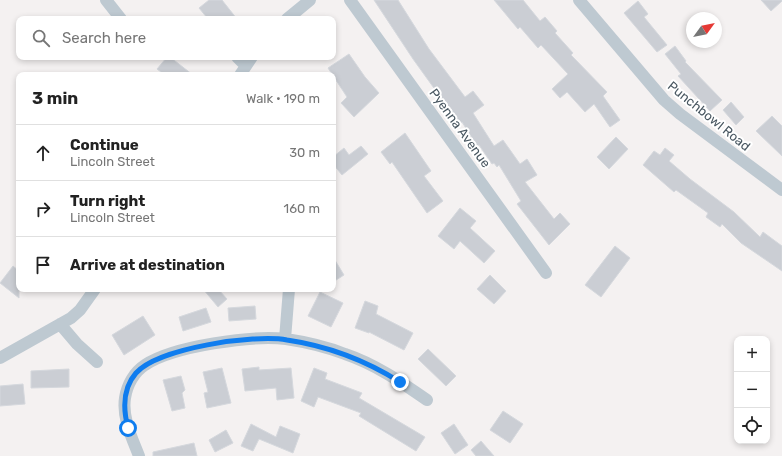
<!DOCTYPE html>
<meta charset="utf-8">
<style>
:root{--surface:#fff;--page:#f2f2f2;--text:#222;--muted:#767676;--line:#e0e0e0}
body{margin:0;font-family:Rubik,sans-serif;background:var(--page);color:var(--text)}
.controls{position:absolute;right:12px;bottom:12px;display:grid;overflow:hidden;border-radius:8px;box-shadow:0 2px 6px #0003}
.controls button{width:36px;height:36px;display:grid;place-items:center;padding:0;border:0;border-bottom:1px solid var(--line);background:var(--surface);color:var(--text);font:20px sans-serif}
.compass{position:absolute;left:686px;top:12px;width:36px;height:36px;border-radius:50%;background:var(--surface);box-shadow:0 2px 6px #0003;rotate:57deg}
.stop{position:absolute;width:12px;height:12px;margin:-9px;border:3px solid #0f7def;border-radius:50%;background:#fff}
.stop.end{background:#0f7def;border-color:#fff;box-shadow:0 1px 4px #0008}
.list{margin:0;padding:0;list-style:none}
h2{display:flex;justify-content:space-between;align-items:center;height:52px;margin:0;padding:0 16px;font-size:17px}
h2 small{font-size:13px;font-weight:400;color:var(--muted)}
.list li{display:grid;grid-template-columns:26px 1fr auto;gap:12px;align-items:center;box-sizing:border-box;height:56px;padding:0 16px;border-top:1px solid var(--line)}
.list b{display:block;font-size:15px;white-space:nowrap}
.list p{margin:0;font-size:13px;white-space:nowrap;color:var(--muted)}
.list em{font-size:13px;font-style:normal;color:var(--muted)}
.icon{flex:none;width:22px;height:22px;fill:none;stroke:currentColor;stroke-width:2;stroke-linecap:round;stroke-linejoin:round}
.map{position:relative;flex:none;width:782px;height:456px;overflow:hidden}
.search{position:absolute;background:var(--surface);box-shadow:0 2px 6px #0003;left:16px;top:16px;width:320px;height:44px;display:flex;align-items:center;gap:10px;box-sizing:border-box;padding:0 14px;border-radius:8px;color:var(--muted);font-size:15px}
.panel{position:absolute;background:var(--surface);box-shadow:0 2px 6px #0003;left:16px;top:72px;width:320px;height:220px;border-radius:8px}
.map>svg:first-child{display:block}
.building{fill:#cbced4;stroke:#d5d8dd}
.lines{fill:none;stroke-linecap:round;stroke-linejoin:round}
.minor{stroke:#bec9d1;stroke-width:12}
.route{stroke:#0f7def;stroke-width:5}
.labels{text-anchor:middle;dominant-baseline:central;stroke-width:4;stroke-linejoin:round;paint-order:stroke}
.street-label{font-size:13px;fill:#485660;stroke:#fff}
</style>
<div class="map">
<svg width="782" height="456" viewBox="0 0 782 456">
<rect width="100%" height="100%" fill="#f4f1f1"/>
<!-- building -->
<path class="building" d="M209,0H222L237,19H208L199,8Z
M374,0H398L429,49L465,97L473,91L484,105L473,113L494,146L503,140L520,164L527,159L537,175L525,182L554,219L560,213L570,224L549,245L517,204L521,201L499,165L497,167L494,163L492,164L479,145L477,146L462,122L456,126L445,112L449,109L413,59Z
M494,0H523L540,21L545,17L557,31L555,33L573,53L571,55L607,92L603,96L620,120L610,127L594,104L585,112L567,92L560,98L552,89L568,74L541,45L538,48L520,27L518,29Z
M761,0H782V1L771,11Z
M638,1L648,14L644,17L667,45L657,52L624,13Z
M675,46L686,61L685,62L722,100L710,111L678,76L681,74L665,54Z
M349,54L365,77L379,93L354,117L341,103L347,97L328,68Z
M167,57H170L193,75H165L157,69Z
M731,102L744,117L736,125L723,110Z
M772,116L782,126V156L756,131Z
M405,133L431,171L424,176L443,201L427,213L392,162L390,164L381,152Z
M616,137L628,149L609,169L597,157Z
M361,146L368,154L342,175L333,164V157L344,148L349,155Z
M665,148L674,155L669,161L690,179L734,212L760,237L763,232L782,246V271L741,243L722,224L720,227L706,217L708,213L676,190L674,192L643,165L654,151L660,155Z
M460,208L476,221L470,228L495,251L484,263L460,241L454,249L438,236Z
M615,246L630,258L601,297L585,285Z
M333,257L344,275L333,282Z
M13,266L19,271V298L0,283Z
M490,275L506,291L494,304L477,289Z
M203,289H218L227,299L218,307Z
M320,292L343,303L331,327L308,316Z
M365,301L378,306L376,314L413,333L404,350L369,332V333L355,328Z
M255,306L256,319L229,321L228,308Z
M206,308L211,322L183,331L179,317Z
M143,316L155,335L124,355L112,335Z
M428,349L456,376L446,386L418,359Z
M259,367V370L291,368L294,398L277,400L276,388L245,391L242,369Z
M222,368L231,403L207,408L204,393L208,392L203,372Z
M314,368L327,373L325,379L362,393L359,398L425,437L416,451L359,416L361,413L318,397L314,407L301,401Z
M69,369V387L31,388V371Z
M181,376L185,390L182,393L185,408L172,411L163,380Z
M23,384L25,404L0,406V386Z
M503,411L523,424L510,443L490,430Z
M251,424L276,437L280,426L300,434L293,453L259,439L253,451L241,446Z
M454,424L468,445L455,454L441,433Z
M226,430L233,443L215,452L209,440Z
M481,441L494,456H476L471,450Z
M194,443L197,456H153V452Z"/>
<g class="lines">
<!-- minor -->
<path class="minor" d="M106,0L121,19
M350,0L546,273
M579,0L664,100L680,114L782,190
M287,19L310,0
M237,57L246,66
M240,75L252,57
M60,324L77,344L97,362
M285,339L289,289
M0,358L71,318L80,310L95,289
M139,456C132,438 122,418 125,398C127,385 134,372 145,365C173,346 253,335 286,339C306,342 327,347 345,354C375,364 401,382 427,400"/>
</g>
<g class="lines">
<!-- route -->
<path class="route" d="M128,428C123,409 122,389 136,373C158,348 254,334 287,340C328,346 365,360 400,382"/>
</g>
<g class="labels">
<!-- street labels -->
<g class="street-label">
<text transform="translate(709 116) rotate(39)">Punchbowl Road</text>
<text transform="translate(460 128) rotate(54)">Pyenna Avenue</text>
</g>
</g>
</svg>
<div class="controls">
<button>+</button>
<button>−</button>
<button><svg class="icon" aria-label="locate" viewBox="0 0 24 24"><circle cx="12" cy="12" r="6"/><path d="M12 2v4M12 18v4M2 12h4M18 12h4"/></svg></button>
</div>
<svg class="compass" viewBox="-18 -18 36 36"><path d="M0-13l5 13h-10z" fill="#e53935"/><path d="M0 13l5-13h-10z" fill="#767676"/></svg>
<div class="stop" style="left:128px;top:428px"></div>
<div class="stop end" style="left:400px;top:382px"></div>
<div class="search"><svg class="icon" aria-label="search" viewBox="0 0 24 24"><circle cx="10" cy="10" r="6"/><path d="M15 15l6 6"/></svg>Search here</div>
<section class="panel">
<h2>3 min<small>Walk · 190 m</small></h2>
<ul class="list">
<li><svg class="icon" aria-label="ahead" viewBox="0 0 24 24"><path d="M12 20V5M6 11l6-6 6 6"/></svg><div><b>Continue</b><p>Lincoln Street</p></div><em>30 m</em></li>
<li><svg class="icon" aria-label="right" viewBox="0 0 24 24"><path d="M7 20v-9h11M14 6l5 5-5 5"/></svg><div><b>Turn right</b><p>Lincoln Street</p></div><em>160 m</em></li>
<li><svg class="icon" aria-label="arrive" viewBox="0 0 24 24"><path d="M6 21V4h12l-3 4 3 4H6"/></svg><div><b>Arrive at destination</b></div></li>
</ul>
</section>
</div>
